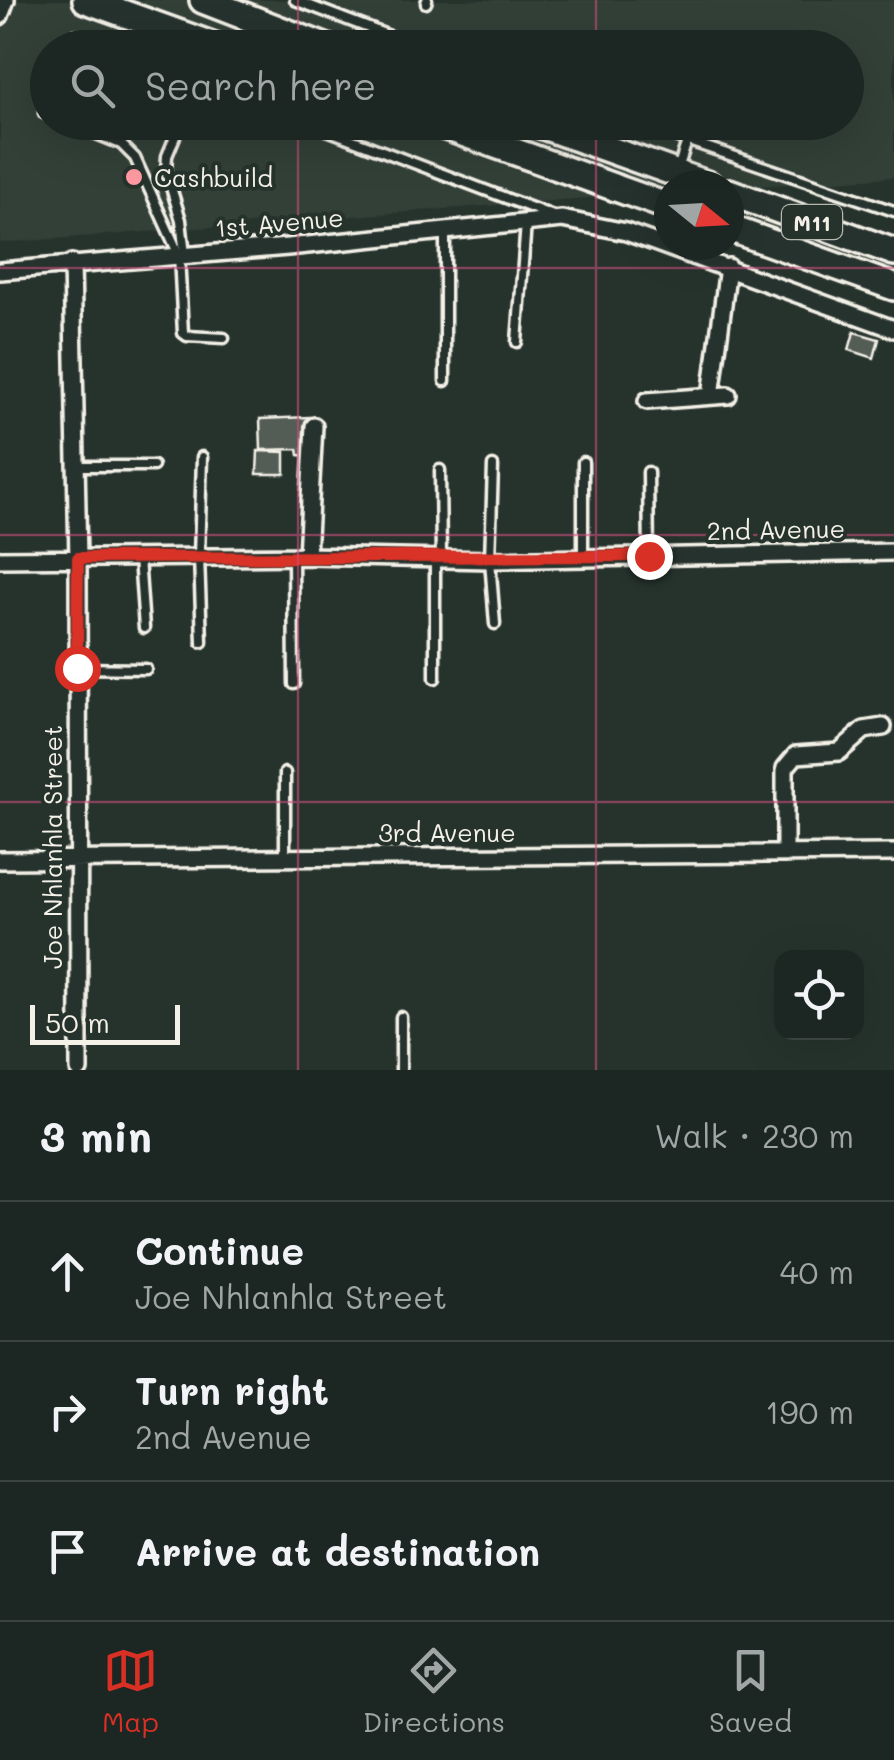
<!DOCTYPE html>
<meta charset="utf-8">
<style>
:root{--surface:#1c2622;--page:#29322f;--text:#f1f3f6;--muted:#a0a5a5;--line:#3a4340;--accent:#d93025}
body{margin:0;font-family:Mali,sans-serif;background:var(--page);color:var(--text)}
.controls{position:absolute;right:30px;bottom:30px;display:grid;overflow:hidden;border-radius:20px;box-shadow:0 10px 40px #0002}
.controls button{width:90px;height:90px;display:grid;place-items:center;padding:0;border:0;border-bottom:2px solid var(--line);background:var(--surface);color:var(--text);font:50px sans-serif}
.compass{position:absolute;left:654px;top:170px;width:90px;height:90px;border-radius:50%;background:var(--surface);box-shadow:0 10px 40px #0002;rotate:108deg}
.scale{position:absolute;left:30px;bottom:25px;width:150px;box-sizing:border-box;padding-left:10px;border:5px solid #f4f1e8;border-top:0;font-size:28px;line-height:35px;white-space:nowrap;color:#f4f1e8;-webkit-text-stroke:8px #26332d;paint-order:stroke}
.stop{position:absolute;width:30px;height:30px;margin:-22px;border:8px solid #d93025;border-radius:50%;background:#fff}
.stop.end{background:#d93025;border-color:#fff;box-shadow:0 2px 10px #0008}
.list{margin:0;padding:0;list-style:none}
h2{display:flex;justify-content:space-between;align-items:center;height:130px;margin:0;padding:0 40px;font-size:42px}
h2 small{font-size:32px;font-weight:400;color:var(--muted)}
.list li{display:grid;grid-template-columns:65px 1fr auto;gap:30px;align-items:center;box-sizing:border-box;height:140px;padding:0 40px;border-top:2px solid var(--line)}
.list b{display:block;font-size:38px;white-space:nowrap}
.list p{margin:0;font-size:32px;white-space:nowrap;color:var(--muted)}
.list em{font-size:32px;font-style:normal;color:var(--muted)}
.icon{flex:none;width:55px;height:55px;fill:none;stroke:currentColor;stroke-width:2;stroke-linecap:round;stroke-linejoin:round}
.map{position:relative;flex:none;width:894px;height:1070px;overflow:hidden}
.search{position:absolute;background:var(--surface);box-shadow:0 10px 40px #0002;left:30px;right:30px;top:30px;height:110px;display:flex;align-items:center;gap:25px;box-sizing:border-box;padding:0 35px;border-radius:55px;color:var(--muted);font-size:38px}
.sheet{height:550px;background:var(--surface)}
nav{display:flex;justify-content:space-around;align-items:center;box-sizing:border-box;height:140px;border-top:2px solid var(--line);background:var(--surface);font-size:28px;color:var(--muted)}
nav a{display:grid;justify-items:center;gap:5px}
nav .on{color:var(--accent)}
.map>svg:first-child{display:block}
.built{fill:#333f39;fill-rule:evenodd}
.building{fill:#525c55;stroke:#f4f1e8;stroke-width:2.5}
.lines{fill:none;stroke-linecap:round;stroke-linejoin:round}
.service-casing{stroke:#f4f1e8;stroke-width:15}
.minor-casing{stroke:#f4f1e8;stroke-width:22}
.primary-casing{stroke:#f4f1e8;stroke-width:32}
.service{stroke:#26332d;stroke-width:8}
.minor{stroke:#26332d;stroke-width:15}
.primary{stroke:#26332d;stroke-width:25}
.route{stroke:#d93025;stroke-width:12}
.grid{fill:none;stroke:#ce4e7e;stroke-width:2.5;stroke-opacity:0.55}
.poi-dot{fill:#ff9aa2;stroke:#26332d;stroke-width:4}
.labels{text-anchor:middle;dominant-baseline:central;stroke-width:8;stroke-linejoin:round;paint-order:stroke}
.shield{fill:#26332d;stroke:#b6b8b0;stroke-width:2.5}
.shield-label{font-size:22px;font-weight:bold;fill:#f4f1e8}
.poi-label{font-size:25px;fill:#f4f1e8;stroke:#26332d;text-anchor:start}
.street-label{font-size:25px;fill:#f4f1e8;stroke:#26332d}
</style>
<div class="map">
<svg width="894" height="1070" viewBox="0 0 894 1070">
<rect width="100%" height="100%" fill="#26332d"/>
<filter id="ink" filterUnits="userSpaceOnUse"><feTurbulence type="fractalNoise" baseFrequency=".01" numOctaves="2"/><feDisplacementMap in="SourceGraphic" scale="20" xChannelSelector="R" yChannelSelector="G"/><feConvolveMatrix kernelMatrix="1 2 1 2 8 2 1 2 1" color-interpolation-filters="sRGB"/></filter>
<g filter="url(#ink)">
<!-- built -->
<path class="built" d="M0,0H894V177L729,188V185H669V192L0,243ZM48,48H846V122H48Z"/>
<!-- building -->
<path class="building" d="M854,332L879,339L874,358L849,350Z
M309,417V456L299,455L298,449L261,450L260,419Z
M258,451L285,452V474H257Z"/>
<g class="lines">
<defs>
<path id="service" d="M295,0L421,48
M426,3L427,0
M75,35L108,48
M44,113L48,115
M67,122L121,144L135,158L179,255L183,333L187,336L224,338
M181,122L167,156L166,171L181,220L185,255
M306,122L553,216
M633,122L894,211
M678,169L687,141
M517,342L526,223
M445,381V231
M202,457L199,557L202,642
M76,466H153
M493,466L490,560L495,624
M440,470L441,559
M648,472L649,557
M293,556L294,684
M583,557V462
M139,558L144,628
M77,668L146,669
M435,678V559
M285,858V773
M401,1017V1070"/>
<path id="minor" d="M0,16L6,0
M72,263L78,559L79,1070
M0,271L288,247L562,219L626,232L894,329
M711,396L728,267
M647,401L728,395
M307,556L314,426
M0,559L307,556L490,560L894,552
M785,854V768L796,755L839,752L864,730L883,727
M0,860L894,853"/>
<path id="primary" d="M86,0L220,48
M203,0L327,48
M432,122L669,207
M532,122L709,185
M729,192L894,252
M729,228L894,287"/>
</defs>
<!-- service casing -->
<use href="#service" class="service-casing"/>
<!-- minor casing -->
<use href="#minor" class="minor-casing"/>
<!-- primary casing -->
<use href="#primary" class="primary-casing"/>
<!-- service -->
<use href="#service" class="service"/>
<!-- minor -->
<use href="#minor" class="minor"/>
<!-- primary -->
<use href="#primary" class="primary"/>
</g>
</g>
<g class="lines" filter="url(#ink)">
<!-- route -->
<path class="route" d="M77,668L78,558L649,556"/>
</g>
<!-- grid -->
<path class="grid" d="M298,0V48M596,0V48M298,122V1070M596,122V1070M0,268H894M0,535H894M0,802H894"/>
<!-- markers -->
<circle class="poi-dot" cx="134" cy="177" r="10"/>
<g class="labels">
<!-- shield labels -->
<rect class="shield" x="782" y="205" width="60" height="34" rx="8"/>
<g class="shield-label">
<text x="812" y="222">M11</text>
</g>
<!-- poi labels -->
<g class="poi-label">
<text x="154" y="177">Cashbuild</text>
</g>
<!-- street labels -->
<g class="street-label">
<text transform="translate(279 222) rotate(-5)">1st Avenue</text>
<text transform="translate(776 529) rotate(-1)">2nd Avenue</text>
<text x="447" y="832">3rd Avenue</text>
<text transform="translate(52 847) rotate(-90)">Joe Nhlanhla Street</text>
</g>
</g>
</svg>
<div class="controls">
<button><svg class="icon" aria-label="locate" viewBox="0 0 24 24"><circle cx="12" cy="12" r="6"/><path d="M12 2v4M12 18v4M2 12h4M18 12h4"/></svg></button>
</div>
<svg class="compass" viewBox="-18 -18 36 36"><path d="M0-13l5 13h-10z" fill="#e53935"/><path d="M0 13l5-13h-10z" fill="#a0a5a5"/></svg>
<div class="scale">50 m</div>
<div class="stop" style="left:77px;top:668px"></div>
<div class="stop end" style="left:649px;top:556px"></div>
<div class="search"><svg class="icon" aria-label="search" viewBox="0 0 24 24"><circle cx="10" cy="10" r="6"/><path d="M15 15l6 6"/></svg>Search here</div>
</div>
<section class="sheet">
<h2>3 min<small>Walk · 230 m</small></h2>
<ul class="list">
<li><svg class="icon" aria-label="ahead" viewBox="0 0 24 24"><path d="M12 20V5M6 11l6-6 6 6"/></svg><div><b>Continue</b><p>Joe Nhlanhla Street</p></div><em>40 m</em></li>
<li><svg class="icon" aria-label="right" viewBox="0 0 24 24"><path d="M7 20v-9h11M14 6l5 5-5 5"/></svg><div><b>Turn right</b><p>2nd Avenue</p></div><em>190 m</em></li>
<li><svg class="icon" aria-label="arrive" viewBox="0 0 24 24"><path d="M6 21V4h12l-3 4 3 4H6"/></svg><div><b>Arrive at destination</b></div></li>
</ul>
</section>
<nav>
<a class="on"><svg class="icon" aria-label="map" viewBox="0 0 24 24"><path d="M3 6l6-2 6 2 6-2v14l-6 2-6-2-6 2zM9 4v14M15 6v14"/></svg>Map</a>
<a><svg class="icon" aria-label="directions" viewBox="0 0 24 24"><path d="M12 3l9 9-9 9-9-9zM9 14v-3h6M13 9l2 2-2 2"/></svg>Directions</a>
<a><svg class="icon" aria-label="saved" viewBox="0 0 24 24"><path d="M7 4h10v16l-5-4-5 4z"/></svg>Saved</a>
</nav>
